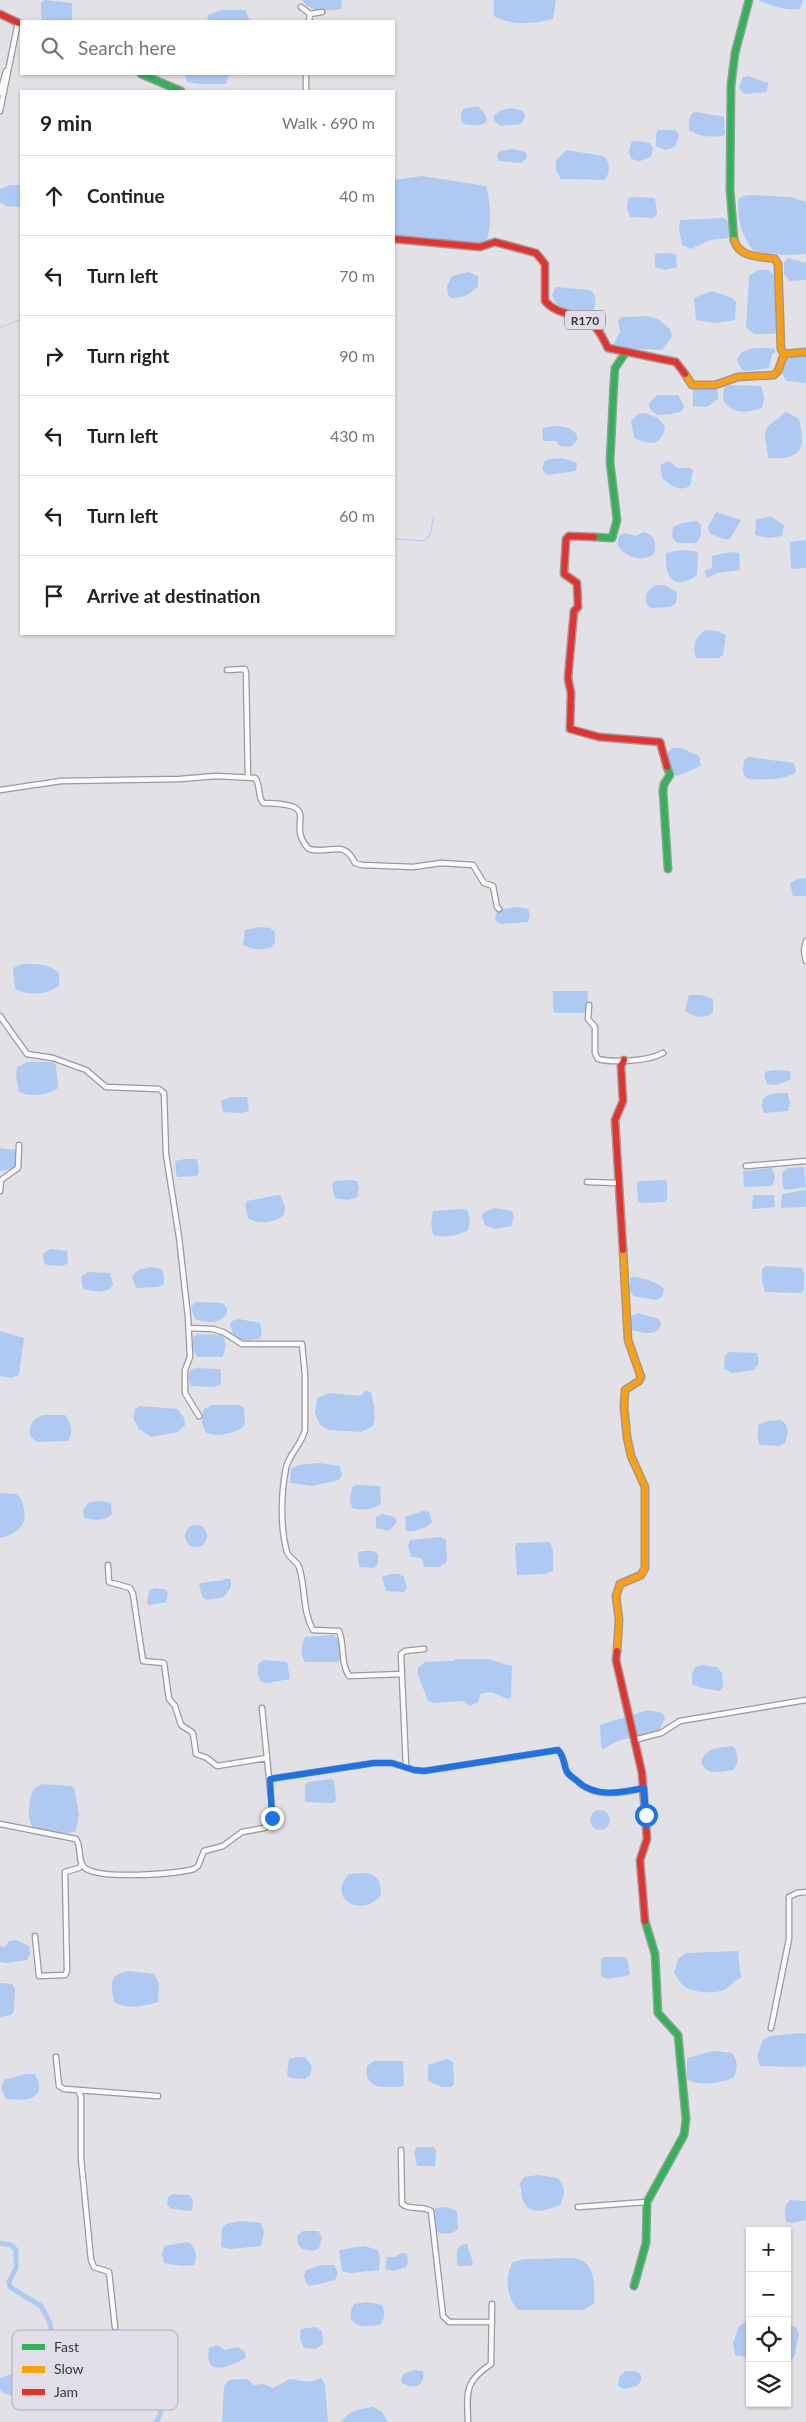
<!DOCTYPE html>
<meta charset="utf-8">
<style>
:root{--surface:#fff;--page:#f6f6f6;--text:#222;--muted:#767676;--line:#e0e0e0}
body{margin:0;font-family:Lato,sans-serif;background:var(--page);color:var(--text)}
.controls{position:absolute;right:15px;bottom:15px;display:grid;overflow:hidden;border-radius:0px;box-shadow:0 1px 4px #0004}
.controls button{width:45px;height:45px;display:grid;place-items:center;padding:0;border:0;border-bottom:1px solid var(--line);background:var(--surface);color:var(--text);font:25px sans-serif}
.stop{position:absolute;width:15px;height:15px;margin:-11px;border:4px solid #1a73e8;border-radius:50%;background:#fff}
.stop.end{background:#1a73e8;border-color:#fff;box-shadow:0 1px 5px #0008}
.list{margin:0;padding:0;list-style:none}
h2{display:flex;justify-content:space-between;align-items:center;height:65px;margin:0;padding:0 20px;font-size:21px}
h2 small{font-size:16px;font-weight:400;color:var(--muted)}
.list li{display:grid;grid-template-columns:32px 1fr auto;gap:15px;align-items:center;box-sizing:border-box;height:80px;padding:0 20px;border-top:1px solid var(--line)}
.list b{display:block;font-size:19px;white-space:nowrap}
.list em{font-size:16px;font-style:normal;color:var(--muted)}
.icon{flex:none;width:28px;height:28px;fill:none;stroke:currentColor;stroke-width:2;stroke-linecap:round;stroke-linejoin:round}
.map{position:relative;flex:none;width:806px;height:2422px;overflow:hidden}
.search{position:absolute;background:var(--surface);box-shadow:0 1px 4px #0004;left:20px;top:20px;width:375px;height:55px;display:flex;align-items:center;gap:12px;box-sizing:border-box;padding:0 18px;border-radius:0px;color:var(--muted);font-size:19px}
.panel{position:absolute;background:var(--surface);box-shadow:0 1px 4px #0004;left:20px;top:90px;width:375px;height:545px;border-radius:0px}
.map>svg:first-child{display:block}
.water{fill:#aecaf3}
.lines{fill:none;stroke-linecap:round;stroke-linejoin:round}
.stream{stroke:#aecaf3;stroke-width:1}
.canal{stroke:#aecaf3;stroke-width:5}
.street-casing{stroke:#9a999d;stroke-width:7}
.fast-casing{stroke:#9a999d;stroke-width:9}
.slow-casing{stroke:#9a999d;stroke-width:9}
.jam-casing{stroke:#9a999d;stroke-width:9}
.street{stroke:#fbfafb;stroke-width:4.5}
.fast{stroke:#30b455;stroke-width:6}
.slow{stroke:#ff9f0a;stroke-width:6}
.jam{stroke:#e5322d;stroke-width:6}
.route{stroke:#1a73e8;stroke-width:6}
.labels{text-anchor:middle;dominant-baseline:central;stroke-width:4;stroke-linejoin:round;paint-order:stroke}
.shield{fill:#e1dee9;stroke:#6b6a70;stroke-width:1}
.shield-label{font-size:12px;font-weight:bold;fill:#39383c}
.key{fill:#e1dee9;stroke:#afacb5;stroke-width:1}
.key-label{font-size:14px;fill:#39383c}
</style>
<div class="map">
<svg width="806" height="2422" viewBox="0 0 806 2422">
<rect width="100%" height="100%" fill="#e2e1e6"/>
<!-- water -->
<path class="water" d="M45,0L72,3V21H43L41,16V3Z
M302,0H342L341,9C326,11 310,13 302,0Z
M494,0H556L553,19C534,24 511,26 494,16Z
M758,0H803L800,9C786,11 771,6 758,0Z
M221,10H245L250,21H207L208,15Z
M185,74H229L226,84H199L187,82Z
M748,76L768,83L767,92L744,94L739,88L743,77Z
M478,106L485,114L487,122C479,127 471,126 462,123L461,114L463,109Z
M510,108L523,111L525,117L521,124L501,126L495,122L493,116L500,111Z
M697,112L724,117L725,135C713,138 700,137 689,130V120L692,113Z
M658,130H675L679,135L675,147L665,150L656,146V134Z
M637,141L650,143L653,149L651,157L640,161L631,159L629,152L631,142Z
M512,149L523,151L527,154L526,159L521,163L499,161L497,156L500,151Z
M567,150L603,156C611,162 610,172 605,180L561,179L556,170V160Z
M422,176L486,186C491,203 492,227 486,242L476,245L394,237V180Z
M10,185H21V207L6,206L0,202V189Z
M749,195L791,197L806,202V254L783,255L754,251C742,238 736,216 739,198Z
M631,197L655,198L657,213L654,218L630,217L627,208L628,199Z
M724,218C730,221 732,231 728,238L710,240L691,249L682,245L679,228L680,220Z
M665,253L676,254L677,267L665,270L655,267V254Z
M788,258L806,263V280L790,281L784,274V262Z
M758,270H768L776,276L778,321L775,334H754L746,327L749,276Z
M468,272L478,276V286C470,295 463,298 451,298L448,295L447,286L452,276Z
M556,287L590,290C597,296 597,304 592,313C576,314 558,313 552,295Z
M712,291L732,298L736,302L735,320L715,323L696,320L694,298Z
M646,316L658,319L670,329L672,337L662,350L614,348L613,345L620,332L618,321L621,317Z
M770,348L775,349V353L772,354L769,368L745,371L741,369L737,360C742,346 757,348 770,348Z
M806,354V383L787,381C779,373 783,363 788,355Z
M729,385L760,386L762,388L764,398L762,408C746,413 733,415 723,400L724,388Z
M696,388H717L718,399L707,407L693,406V390Z
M657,395H678L684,406L682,411L672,414L657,415L650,409L649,403Z
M786,412L799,419C806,449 802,460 768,458L765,435L767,427Z
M645,413L658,418L665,426C662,447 650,445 634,438L631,421L638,414Z
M558,426C570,427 586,434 571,447L560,446L556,441H543L542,429L546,427Z
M562,458L577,463L576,471L547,475L542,469L544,462L549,459Z
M669,461L677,468H690L693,470L690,486C679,492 671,486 662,478L660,465Z
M716,512L741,520L730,539H724L710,534L708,527Z
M770,516L784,525L782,536L769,538L755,535L756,520Z
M697,521L701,525C701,532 702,538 696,543H677L672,537L673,527L682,523Z
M643,532C656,536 656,541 654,554C642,563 625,557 617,545L619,536L624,533L636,536Z
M806,540V568L791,569L790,542Z
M680,550L695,551L698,553L697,575C674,592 664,577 666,553Z
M731,552L739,553L740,570L717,573L707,578L704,571L712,568V556Z
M655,585H664L677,592L676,603L670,607L650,608C642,599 646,592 655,585Z
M705,630L717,631L726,635L723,655L719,658H696C692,644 695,639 705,630Z
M672,748H681L699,756L701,766L677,776C668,768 662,758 672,748Z
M749,757L794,763L796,771L794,774C780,780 761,781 746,778L743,772L744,760Z
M806,878V896H793L790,883L798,879Z
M518,907L528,909L530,915L528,922L500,924L495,920L496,913L502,909Z
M260,927L270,928L275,932V942L272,947C261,951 254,950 243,945L245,930Z
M22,964C35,964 48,963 59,973V986C45,995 30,996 15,989L13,968Z
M553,991H587L588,993L587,1010L584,1013H555L553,1009Z
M689,995H701L713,999V1012C705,1020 694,1017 685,1011Z
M28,1062H53L56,1065L58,1088C48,1096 30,1097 19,1092L16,1076L17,1067Z
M775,1070L790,1071L791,1079L777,1085L767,1084L764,1074L767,1071Z
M788,1093L790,1103L788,1111L764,1113C756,1093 774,1093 788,1093Z
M231,1097H247L249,1111L240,1113L223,1112L221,1101Z
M0,1148L15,1150L17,1166L15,1169L0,1171Z
M185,1159H197L199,1172L197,1176L178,1177L176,1174L175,1161Z
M804,1167L806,1187L785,1190L783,1187L782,1173L788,1168Z
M772,1168L775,1178L772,1186L744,1187L743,1171Z
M349,1180L357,1181L359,1188L357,1197L348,1200L335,1198L332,1186L334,1181Z
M665,1180L667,1182V1199L665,1202L640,1203L638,1201L637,1183L639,1181Z
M806,1190V1207L781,1208L782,1194Z
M278,1195L281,1196L285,1207L284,1215C275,1223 258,1225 248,1218L245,1205L247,1201Z
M753,1195H774L775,1207L752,1209Z
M495,1208L512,1211L514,1217L511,1226L495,1229L485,1225L482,1216L484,1212Z
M463,1209L468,1211L470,1221L468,1230C458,1236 445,1238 433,1235L431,1223L433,1211Z
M51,1249L67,1251L68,1263L63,1266L47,1265L44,1263L43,1253Z
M766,1266L802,1268L804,1273V1290L801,1293L765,1292L762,1280V1269Z
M151,1267L162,1269L164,1276V1284L158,1287L136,1288L132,1276L138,1270Z
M88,1272L110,1273L113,1284L110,1289L100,1292L83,1289L81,1277Z
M630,1277C640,1276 658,1282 664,1289L662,1297L656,1300L634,1296L630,1292Z
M198,1302L222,1303L227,1308V1313C220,1325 207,1323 195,1319L191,1308L194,1303Z
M638,1313L659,1319L661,1325C655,1337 643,1333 632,1330L629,1321L631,1316Z
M239,1319L260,1323L262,1334L259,1339L240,1341L234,1337L230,1324L232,1321Z
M0,1331L24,1338L19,1375L11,1378L0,1376Z
M197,1334L222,1335C227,1340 226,1351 222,1357H197L192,1347L193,1337Z
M730,1352L757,1353L759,1363L754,1370L733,1373L724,1369L725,1355Z
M196,1368L219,1369L221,1370V1384L213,1387L192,1386C188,1382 188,1375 190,1370Z
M365,1391L371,1392C374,1404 376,1414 373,1426L361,1432L328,1430L320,1425L315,1413L317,1398L330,1393L361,1396Z
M239,1405L244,1408L245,1421L243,1427C233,1434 217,1437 206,1433L202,1423L203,1410L212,1405Z
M140,1406L178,1409L184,1418L185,1425L178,1432L151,1437L139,1429L133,1418L135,1409Z
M43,1415H65C71,1423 74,1431 68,1441L37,1442L30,1436C29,1425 32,1419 43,1415Z
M781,1420C790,1426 788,1434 785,1443L779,1446L760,1445L758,1440V1425L768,1421Z
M319,1463L340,1466L342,1475L339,1480L312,1486L290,1483L291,1469L299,1465Z
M357,1485L380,1486L381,1504C373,1510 362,1511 352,1508L350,1500L352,1487Z
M0,1493L16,1494L20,1497C30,1520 24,1532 0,1538Z
M100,1501L111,1503L112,1514C104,1522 95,1520 84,1518L83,1510L89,1502Z
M423,1511L429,1512L432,1522C428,1528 414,1532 406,1531L405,1517Z
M382,1514L395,1517L397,1522L389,1531L376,1528V1517Z
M185 1536a11 11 0 1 1 22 0a11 11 0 1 1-22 0Z
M440,1537L446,1540L447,1562L440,1567H424L422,1558L411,1557L408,1547L410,1540Z
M550,1542L553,1551V1571L545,1574L517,1575L515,1547L517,1543Z
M363,1551H373L378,1554V1564L374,1568L359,1567L358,1553Z
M391,1574H399L404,1577L407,1588L404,1592L386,1591L382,1577Z
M226,1578L231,1580V1587L224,1597L208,1600L203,1598L199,1585L201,1583L224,1580Z
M156,1588L165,1589L168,1593L166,1602L150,1605L147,1603L149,1590Z
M334,1635L341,1644V1657L338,1662H305C300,1654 301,1646 305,1637Z
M456,1659H488L512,1666L511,1698L508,1699L491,1692L480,1694L478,1702L470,1706L462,1701L433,1703L428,1701L418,1675V1668L425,1662L452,1661Z
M264,1660L287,1662L290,1679L268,1683L261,1682L258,1676V1664Z
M702,1665L717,1667L722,1673L723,1687L720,1691L701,1688L692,1684V1674L695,1667Z
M648,1710L662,1713L665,1718L658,1733C639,1736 620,1737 604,1749L601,1748L600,1725Z
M732,1746L735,1748L738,1760L734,1770C721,1771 707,1777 701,1762C707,1747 717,1748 732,1746Z
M331,1779L334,1781L336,1800L333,1803L305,1802V1785L308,1782Z
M42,1784L71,1786L74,1788L79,1814L76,1831C68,1835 42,1833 34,1828C26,1822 29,1798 33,1791C35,1787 39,1786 42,1784Z
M590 1820a10 10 0 1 1 20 0a10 10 0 1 1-20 0Z
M366,1873C379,1876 381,1882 381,1895C362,1919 326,1899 349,1874Z
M16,1940L29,1946L30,1954L27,1960L7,1963L0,1962V1946L5,1947L9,1941Z
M738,1951L741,1978C732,1981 733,1984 726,1989C718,1994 696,1993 687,1988C681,1985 678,1978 674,1973L678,1959L686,1953Z
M605,1957H625L628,1961L630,1975L608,1979L601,1977V1959Z
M129,1971L154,1974L159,1984L158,2002C143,2006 128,2010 114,2002C111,1983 108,1975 129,1971Z
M0,1983L12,1984L15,1989L14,2011L11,2015L0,2017Z
M800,2033L806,2034V2065L803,2067L760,2066L757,2056L763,2040L770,2036Z
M713,2051L732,2053C738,2061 738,2067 734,2077C723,2083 698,2087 687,2079V2058Z
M297,2057H305L312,2066L310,2075L305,2079L290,2078L287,2075L289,2059Z
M447,2059L453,2062L454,2084L451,2087H442L428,2081V2065Z
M374,2061H403L404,2085L401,2087C384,2087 363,2090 367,2066Z
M25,2074H35C49,2100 26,2101 6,2099L1,2087L4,2080Z
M417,2147H434L436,2151L435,2166H417L414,2152Z
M538,2175L558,2178C566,2188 565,2194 560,2205C539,2214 521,2215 521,2187L519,2185L524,2177Z
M173,2194L189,2195L193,2200L192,2211L172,2209L167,2205L168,2197Z
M791,2200L806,2201V2220L792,2223L786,2222C785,2213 783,2205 791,2200Z
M445,2207L457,2211L458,2229C451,2235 442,2235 435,2231V2208Z
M239,2221L261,2223L264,2232L261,2246L231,2249L221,2247L222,2228L227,2224Z
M303,2231H318L322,2237L319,2248L314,2251L302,2249L298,2244L297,2236Z
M188,2242C195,2245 198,2257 194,2265L182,2266L164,2263L162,2254L164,2246Z
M467,2244L473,2263L471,2266H457V2250L461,2245Z
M364,2246L378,2250L380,2258L379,2270L350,2273L342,2271L339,2250Z
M401,2253L407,2254L408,2263L406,2267L394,2271L385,2269L387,2257H395Z
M574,2258C596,2261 595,2286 594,2303L584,2310H518C507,2299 504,2276 513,2262L526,2259Z
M322,2265H334L338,2273L335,2280L310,2286L306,2283L304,2276L306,2270Z
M368,2302L382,2305C385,2312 385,2317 381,2324C366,2329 341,2327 354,2304Z
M746,2322H750V2358L735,2355L733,2343L739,2326Z
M787,2324L797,2328L799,2334L794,2358L788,2361Z
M316,2327L322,2331L323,2344L315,2349L304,2348L300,2338L301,2329Z
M217,2345L225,2350L238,2347L245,2352L246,2358C232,2365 203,2380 209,2348Z
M23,2370L29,2371L35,2376V2392C25,2399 9,2398 0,2390V2378Z
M414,2370L423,2371C426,2386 413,2391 401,2382L403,2374Z
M625,2371H635L641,2375V2381L637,2386L624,2389L618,2386L619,2377Z
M321,2378L325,2385L328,2422H222L224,2386L229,2380L247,2379L254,2385L263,2384L273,2388L290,2379L310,2382Z
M373,2407L382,2412L388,2422H341C350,2410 359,2409 373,2407Z"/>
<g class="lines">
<!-- stream -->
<path class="stream" d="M0,328L21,319
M394,539L425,541L430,535L434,516
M35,634H48"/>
<!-- canal -->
<path class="canal" d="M0,2243L11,2245L16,2250V2268L9,2282L10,2287L41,2306L50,2323L59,2382L76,2381L91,2370L101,2367L106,2369L124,2390L144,2387C156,2397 167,2407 156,2422"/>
<defs>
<path id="street" d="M301,7L310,14
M309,21L310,14L322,12
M306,74V91
M0,93L6,71
M0,111L18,22
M227,670L245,669L246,673L248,777
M0,790L61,781L180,779L216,776L255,778C261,785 257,795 263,803C327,804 283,823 309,849C331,855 343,838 355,863L362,865L413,867L441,863L473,865L484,883L493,886L497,907L499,909
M806,941L804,950L806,961
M589,1005L588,1019L595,1027V1053L598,1059C614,1063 649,1061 663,1053
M0,1016L27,1054L53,1058L86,1070L106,1087L159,1089L164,1093L166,1154L179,1237L188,1317L190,1357L185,1370V1393L199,1416
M746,1166L806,1161
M587,1182L618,1183
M0,1191L1,1180L18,1168L19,1145
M189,1328L213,1329L223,1332L242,1344H302L305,1375V1430C302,1444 289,1454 286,1468C281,1493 280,1528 287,1552C289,1558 297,1561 299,1567C306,1588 302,1610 313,1630L339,1631C345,1646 340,1662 349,1676L402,1674
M108,1565L109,1582L130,1588L133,1594L143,1661L164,1663L169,1699L175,1706L181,1725L193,1733L196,1754L207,1758L217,1766L267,1758
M634,1740L661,1733L680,1721L806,1700
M406,1767L401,1654L405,1651L424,1649
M269,1779L374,1763H392L414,1770L424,1771L558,1750C565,1758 563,1763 567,1772C569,1775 573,1778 576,1780C595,1799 620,1793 644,1788
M0,1824L76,1839C82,1847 77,1862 85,1868C101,1880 174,1874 194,1869L198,1866L204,1851L223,1846L242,1832L264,1828L270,1824L273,1818L262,1708
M35,1936L39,1976L65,1975L67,1971L65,1872L79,1868L82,1864
M771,2028L789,1939V1897L797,1893L806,1892
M56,2057L59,2086L64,2089L78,2090L81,2097V2158L91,2260L94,2267L109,2272L115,2327
M78,2090L158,2096
M401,2150L402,2204C411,2211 422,2205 431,2211L443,2316L449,2322H492
M578,2207L647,2202
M468,2422C467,2392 464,2382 491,2364L492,2304"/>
<path id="fast" d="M141,74L181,91
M734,240L730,189L731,85L735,53L749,0
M594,537L612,538L617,520L610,462L614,381L615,368L626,352
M667,767L670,775L664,784L663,791L668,869
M634,2286L646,2243L647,2202L684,2135L686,2119L678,2035L658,2013L655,1954L645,1921"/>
<path id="slow" d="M734,240C739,258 760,256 775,259L778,264L781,349L784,354
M685,374L692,385H715L738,377L774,375L778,371L784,354L806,352
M617,1651L619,1620L616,1596L620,1584L641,1575L645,1568V1487L631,1456L627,1437L624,1407L625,1390L639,1381L641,1377L628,1340L623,1250"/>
<path id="jam" d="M0,14L21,24
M394,239L480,247L495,242L536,253L545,264V301C558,316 575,312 590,322C599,328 603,339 608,348L676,362L685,374
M594,537L569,536L566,539L564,574L577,583L578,607L574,611L568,678L571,693L570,729L599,737L660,742L667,767
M623,1250L615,1120L623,1101L621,1066L624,1060
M617,1651L616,1660L642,1773L647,1839L640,1860L645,1921"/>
</defs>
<!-- street casing -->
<use href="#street" class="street-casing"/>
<!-- fast casing -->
<use href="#fast" class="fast-casing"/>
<!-- slow casing -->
<use href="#slow" class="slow-casing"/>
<!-- jam casing -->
<use href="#jam" class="jam-casing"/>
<!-- street -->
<use href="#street" class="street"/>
<!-- fast -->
<use href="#fast" class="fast"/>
<!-- slow -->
<use href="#slow" class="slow"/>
<!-- jam -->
<use href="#jam" class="jam"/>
</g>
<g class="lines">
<!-- route -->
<path class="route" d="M272,1818L270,1779L374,1763H392L414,1770L424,1771L558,1750C565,1757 563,1764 567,1772C569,1775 573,1778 576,1780C594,1798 620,1793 644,1788L646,1815"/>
</g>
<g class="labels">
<!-- shield labels -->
<rect class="shield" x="565" y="310.5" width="40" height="19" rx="4"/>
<g class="shield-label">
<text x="585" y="320">R170</text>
</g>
</g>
<!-- legend -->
<rect x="12" y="2330" width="166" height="80" rx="8" class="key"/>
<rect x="22" y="2344" width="23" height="6" fill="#30b455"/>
<rect x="22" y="2366" width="23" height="7" fill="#ff9f0a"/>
<rect x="22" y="2389" width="23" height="6" fill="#e5322d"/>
<g class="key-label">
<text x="54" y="2352">Fast</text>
<text x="54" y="2374">Slow</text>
<text x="54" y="2397">Jam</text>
</g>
</svg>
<div class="controls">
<button>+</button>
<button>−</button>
<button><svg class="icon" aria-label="locate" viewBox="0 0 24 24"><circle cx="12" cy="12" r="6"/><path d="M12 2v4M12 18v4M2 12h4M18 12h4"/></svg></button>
<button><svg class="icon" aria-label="layers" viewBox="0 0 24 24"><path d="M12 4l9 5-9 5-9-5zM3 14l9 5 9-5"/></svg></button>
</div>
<div class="stop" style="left:646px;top:1815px"></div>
<div class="stop end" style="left:272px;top:1818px"></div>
<div class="search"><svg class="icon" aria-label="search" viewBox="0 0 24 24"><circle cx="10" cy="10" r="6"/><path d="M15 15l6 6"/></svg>Search here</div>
<section class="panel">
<h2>9 min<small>Walk · 690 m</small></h2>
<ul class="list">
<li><svg class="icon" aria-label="ahead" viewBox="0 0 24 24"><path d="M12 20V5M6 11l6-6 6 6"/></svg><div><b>Continue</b></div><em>40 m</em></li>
<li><svg class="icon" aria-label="left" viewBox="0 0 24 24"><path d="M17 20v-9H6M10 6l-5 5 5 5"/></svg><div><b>Turn left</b></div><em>70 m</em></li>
<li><svg class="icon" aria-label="right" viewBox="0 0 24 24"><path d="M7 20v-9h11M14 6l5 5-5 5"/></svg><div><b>Turn right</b></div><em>90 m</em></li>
<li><svg class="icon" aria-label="left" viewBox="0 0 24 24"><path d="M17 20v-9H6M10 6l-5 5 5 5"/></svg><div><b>Turn left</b></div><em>430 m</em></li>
<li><svg class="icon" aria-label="left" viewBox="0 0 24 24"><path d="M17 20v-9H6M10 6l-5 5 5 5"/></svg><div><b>Turn left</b></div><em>60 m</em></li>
<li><svg class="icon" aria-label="arrive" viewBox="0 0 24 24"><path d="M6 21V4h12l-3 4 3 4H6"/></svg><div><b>Arrive at destination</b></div></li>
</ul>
</section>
</div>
